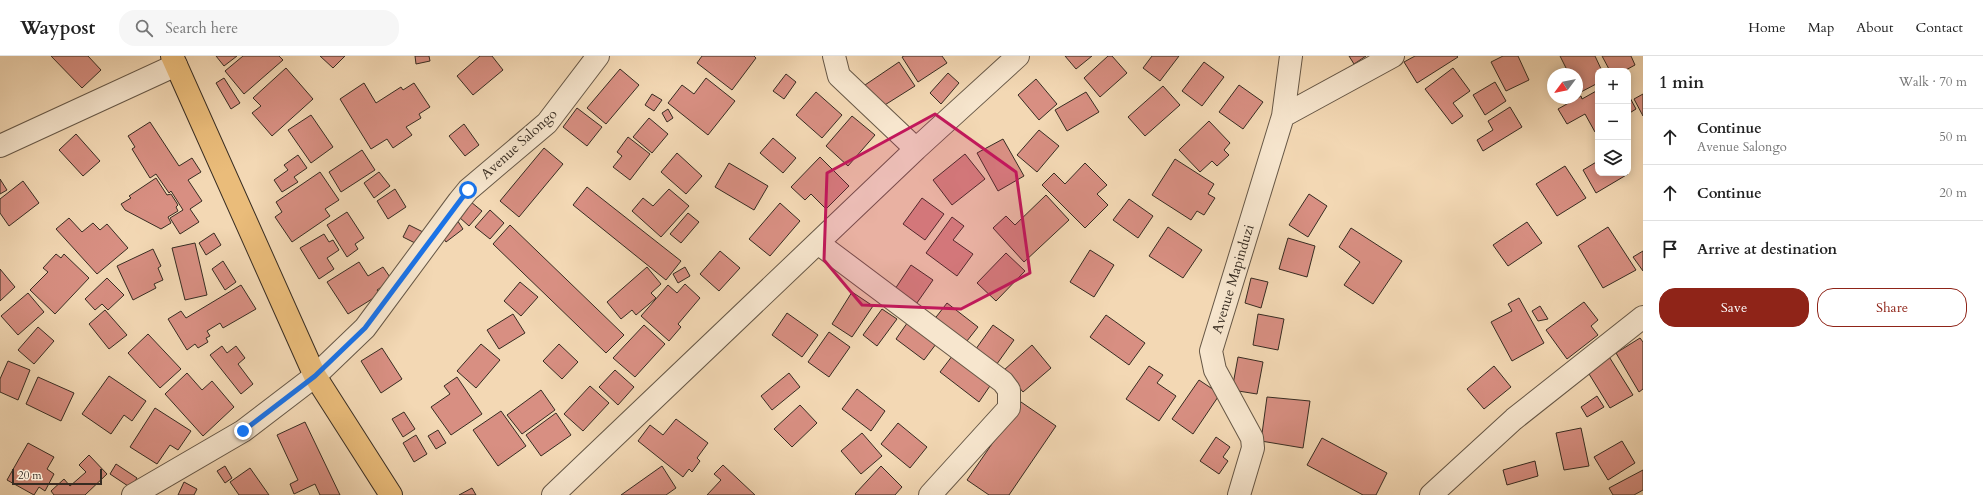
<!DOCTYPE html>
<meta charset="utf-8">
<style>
:root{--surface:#fff;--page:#f6f6f6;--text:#222;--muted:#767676;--line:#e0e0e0;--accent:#8f2418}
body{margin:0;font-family:Cardo,serif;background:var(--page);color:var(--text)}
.controls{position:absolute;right:12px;top:12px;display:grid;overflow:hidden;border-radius:8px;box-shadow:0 2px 10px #0003}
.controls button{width:36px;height:36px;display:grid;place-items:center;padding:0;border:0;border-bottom:1px solid var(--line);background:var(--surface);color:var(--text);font:20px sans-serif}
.compass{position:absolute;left:1547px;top:12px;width:36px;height:36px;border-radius:50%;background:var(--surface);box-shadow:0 2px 10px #0003;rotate:238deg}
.scale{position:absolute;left:12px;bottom:10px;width:90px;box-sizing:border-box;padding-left:4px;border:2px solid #372c22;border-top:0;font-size:11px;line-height:14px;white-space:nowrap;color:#372c22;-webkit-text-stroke:3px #f7e6ce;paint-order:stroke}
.stop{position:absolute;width:12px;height:12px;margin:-9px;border:3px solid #1a73e8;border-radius:50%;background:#fff}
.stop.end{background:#1a73e8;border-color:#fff;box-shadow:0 1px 4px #0008}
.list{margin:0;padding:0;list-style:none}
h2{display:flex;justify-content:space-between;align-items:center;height:52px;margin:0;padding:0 16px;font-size:17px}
h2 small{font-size:13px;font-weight:400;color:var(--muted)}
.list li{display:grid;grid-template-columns:26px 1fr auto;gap:12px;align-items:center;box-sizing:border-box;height:56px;padding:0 16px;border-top:1px solid var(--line)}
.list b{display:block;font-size:15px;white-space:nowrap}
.list p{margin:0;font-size:13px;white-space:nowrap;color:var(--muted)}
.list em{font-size:13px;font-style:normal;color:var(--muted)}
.actions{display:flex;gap:8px;padding:12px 16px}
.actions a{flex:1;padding:9px 0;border:1px solid var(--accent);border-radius:16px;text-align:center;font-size:14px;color:var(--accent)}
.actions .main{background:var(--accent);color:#fff}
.icon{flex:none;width:22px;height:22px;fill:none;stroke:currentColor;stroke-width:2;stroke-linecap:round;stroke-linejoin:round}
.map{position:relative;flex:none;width:1643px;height:439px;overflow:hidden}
header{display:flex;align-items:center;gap:24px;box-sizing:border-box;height:56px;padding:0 20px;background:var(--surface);border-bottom:1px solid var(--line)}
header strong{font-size:19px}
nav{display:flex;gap:22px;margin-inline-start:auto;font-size:14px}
.search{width:280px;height:36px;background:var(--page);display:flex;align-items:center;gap:10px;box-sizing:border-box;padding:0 14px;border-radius:16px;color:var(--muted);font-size:15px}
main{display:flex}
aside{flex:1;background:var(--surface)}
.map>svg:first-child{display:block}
.building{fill:#d88f82;stroke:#372c22}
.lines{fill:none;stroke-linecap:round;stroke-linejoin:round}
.minor-casing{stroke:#665746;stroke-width:24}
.major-casing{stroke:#372c22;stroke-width:24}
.minor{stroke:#f7e6ce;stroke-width:22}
.major{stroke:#eabc7a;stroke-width:22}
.route{stroke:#1a73e8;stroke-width:5}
.marked{fill:#c2185b;fill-opacity:0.2;stroke:#c2185b;stroke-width:3;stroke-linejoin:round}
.labels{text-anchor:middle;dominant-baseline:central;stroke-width:3.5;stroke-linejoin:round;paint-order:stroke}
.street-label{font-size:14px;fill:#372c22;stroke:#f7e6ce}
</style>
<header>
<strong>Waypost</strong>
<div class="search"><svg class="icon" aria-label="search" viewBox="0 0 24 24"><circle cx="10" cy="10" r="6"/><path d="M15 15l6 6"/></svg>Search here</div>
<nav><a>Home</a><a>Map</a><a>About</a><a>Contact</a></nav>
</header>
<main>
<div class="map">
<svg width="1643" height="439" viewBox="0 0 1643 439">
<rect width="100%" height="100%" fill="#f3d8b4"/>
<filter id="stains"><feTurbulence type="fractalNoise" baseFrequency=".005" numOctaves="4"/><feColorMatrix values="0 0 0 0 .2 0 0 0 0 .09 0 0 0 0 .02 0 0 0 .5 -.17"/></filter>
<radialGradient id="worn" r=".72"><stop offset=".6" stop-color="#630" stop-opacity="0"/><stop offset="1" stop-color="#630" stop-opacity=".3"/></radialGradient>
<!-- building -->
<path class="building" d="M51,0H88L101,14L82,32Z
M216,0H237L224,10Z
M243,0H279L283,4L244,38L225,15Z
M320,0H345L333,12Z
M415,0H429L430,5L416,8Z
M480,0H492L503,14L473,39L457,20Z
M702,0H754L756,2L732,34L697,7Z
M904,0H942L947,7L918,26L902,1Z
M1065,0H1092L1076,13Z
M1108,0H1112L1127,17L1100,41L1084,22Z
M1152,0H1179L1160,25L1143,12Z
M1349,0H1366L1354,8Z
M1415,0H1457L1458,1L1417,27L1404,6Z
M1503,0H1518L1529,24L1506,35L1491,6Z
M1560,0H1595L1602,15H1598V27L1579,37L1577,33V18H1569Z
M1602,0H1631L1635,9L1624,15H1610Z
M899,6L915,30L880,52L865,29Z
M1204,6L1224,21L1202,50L1182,35Z
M286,12L313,43L272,80L252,57L261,50L253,42Z
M1453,12L1470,35L1453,47L1463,60L1452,68L1425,33Z
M620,13L639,29L606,68L587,52Z
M948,17L959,27L941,48L930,37Z
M786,18L796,26L784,43L773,35Z
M224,22L240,47L231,53L216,27Z
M706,22L735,45L708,79L668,47L682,29L694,38Z
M1036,23L1057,48L1039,64L1018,39Z
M1495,26L1506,45L1485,59L1473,39Z
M364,27L376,47L401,31L403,34L414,27L430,51L419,58L421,62L406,71L412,79L393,92L387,83L371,93L340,43Z
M1239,29L1263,46L1243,73L1219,56Z
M1163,30L1180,49L1145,80L1128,61Z
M1598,34V74L1595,76L1585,58L1567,68L1558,53L1581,40L1582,43Z
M816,36L842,59L822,82L796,59Z
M1086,36L1099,56L1067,75L1055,54Z
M652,38L662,44L654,55L645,49Z
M1628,38L1636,53L1628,58Z
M1643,38V60L1634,43Z
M1510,51L1522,71L1483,95L1477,84L1493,74L1488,65Z
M577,52L602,71L587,90L563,71Z
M668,53L673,62L667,66L662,57Z
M311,59L333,91L311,107L288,74Z
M852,60L875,79L848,110L826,90Z
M649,62L668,78L652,97L633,81Z
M1209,65L1230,87L1224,94L1229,99L1217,110L1212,105L1200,116L1179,94Z
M150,66L179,110L192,102L201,116L188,124L202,145L190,153L199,166L180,178L170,162L183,154L171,135L169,137L156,118L150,122L132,93L135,91L128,80Z
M464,68L479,89L465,100L449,80Z
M1039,74L1059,90L1037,116L1017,99Z
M76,78L100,105L83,120L59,94Z
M628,81L650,98L630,124L613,111L622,100L617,96Z
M773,82L796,102L783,117L760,97Z
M1003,83L1024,120L998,135L977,97Z
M544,92L563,108L519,161L500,145Z
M362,94L375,114L341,136L329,116Z
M677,97L702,120L686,138L661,116Z
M965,98L985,123L952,149L933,124Z
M298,99L307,112L294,121L298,126L282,136L274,124L288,114L284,109Z
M820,101L849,130L826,153L811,138L805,144L791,131Z
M1175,103L1214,128L1208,138L1215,142L1204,159L1197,155L1191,164L1152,139Z
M1598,105V117L1628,118L1596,137L1583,114Z
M729,107L768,130L754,154L715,131Z
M1085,107L1107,129L1097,138L1108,149L1085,172L1042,129L1054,117L1065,128Z
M1565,110L1586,142L1557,160L1536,128Z
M320,116L339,144L325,153L330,160L292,186L275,161L282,156L276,146Z
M379,116L390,130L374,142L364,127Z
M156,122L167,139L171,138L178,149L176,151L178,155L168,161L171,167L161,173L125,154L121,148L131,142L129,140Z
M0,123L7,134L0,138Z
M23,125L39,147L9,170L0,157V143Z
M587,131L681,205L666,224L573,149Z
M395,133L406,151L388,163L377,145Z
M669,133L689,150L661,181L632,155L643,142L653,150Z
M1309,138L1327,150L1308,181L1289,169Z
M1046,139L1069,164L1024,206L993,172L1006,160L1015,169Z
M922,142L944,158L925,184L903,168Z
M1129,143L1153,160L1138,182L1113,164Z
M471,146L482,155L469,170L459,161Z
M780,147L800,165L770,200L749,183Z
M490,154L504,167L490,183L475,171Z
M347,156L364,182L355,188L358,193L347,201L327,169Z
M688,157L699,166L681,187L670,178Z
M952,161L964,170L953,184L973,198L957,220L926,197Z
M69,162L82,176L93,167L100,174L107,168L128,192L97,218L56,173Z
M457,164L463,173L446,186L440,177Z
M1527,166L1542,187L1508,210L1493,189Z
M409,169L423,176L417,188L403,181Z
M510,169L624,279L606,297L493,188Z
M1168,171L1202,194L1183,222L1149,200Z
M1608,171L1636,214L1603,232L1578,190Z
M1351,172L1402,205L1373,248L1344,229L1360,206L1339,191Z
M214,177L221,189L206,199L199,187Z
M324,178L329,186L333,184L339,194L327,202L334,213L319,223L300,192Z
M1288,182L1315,190L1307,221L1279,213Z
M195,187L207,239L185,244L172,192Z
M153,193L161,210L158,212L163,224L154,228L156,232L133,244L117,210Z
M1090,194L1114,209L1094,241L1070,226Z
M720,195L740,212L719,235L700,218Z
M1643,195V215L1633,201Z
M1006,197L1025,215L996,245L977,227Z
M56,198L61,202L64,198L89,222L55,258L30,234L48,216L43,212Z
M223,205L236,226L225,234L212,213Z
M359,206L368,220L383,211L392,224L377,234L380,238L348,258L327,226Z
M911,209L933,224L912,254L891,239Z
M647,211L661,228L651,237L656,242L636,259L632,254L621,263L607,246Z
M685,211L690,220L678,227L673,218Z
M0,213L15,231L0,245Z
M107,222L124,239L108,254L102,248L95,254L85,243Z
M1251,222L1268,226L1261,252L1245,247Z
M520,226L538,241L521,260L504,245Z
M685,228L700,242L678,268L681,271L669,285L641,260L668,229L677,237Z
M241,229L256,253L223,272L220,267L207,275L210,280L206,282L208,286L198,292L195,288L187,294L168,263L181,255L186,262Z
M852,236L873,250L852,281L832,268Z
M28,237L44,256L18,279L1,260Z
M1519,242L1544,287L1512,305L1491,266L1512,255L1508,248Z
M1584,246L1598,264L1591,270L1598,279L1567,303L1546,274Z
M947,247L978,271L963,290L933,265Z
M1540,250L1548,263L1538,265L1532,255Z
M882,253L897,263L877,290L863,279Z
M105,254L127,279L109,293L89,268Z
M787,257L818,279L802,301L772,279Z
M513,258L525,277L499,293L487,274Z
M1258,258L1284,263L1278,294L1253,289Z
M1106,259L1145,287L1129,309L1090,281Z
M910,263L939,284L924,304L896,283Z
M644,269L665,288L635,321L613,302Z
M993,269L1014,284L994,312L973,297Z
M38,271L54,285L34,308L18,294Z
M829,276L850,291L829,321L808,306Z
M148,278L181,313L160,332L128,297Z
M1640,282L1643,286V333L1639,336L1616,297Z
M481,288L500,304L476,332L457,315Z
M559,288L578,306L562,323L543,305Z
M1032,289L1051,312L1023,336L1004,314Z
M222,290L227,297L236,290L245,302L238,308L253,328L241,338L210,299Z
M382,292L402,323L381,337L361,305Z
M956,295L994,324L979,346L940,316Z
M1608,299L1633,339L1610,352L1586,313Z
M1238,301L1263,306L1257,338L1232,334Z
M8,305L30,314L18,344L0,336V323Z
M1149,310L1163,319L1157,327L1176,340L1159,365L1126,343Z
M1494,310L1511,331L1484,353L1467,333Z
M615,314L634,331L618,349L599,331Z
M187,317L202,334L212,325L234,351L203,380L165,338Z
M789,317L800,331L772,354L761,340Z
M109,320L146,345L132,365L124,359L111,378L82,358Z
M38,321L74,337L61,365L26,348Z
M457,321L482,358L451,379L431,351L450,338L444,330Z
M1199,324L1220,338L1193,378L1172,363Z
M590,330L609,347L583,375L564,358Z
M857,333L885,355L871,375L842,353Z
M541,334L555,354L522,378L507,359Z
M1597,340L1604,351L1587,361L1581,351Z
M1267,341L1310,345L1303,392L1261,385Z
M1021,346L1056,370L1009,439H989L967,424Z
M800,349L817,367L792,391L774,373Z
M155,352L191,375L178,394L170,389L157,408L130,391Z
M501,355L526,390L498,410L473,374Z
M404,356L415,373L403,381L392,363Z
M556,357L571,379L541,400L526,379Z
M676,363L708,387L697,402L700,405L692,416L689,413L683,421L638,385L650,369L663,379Z
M305,366L340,439H320L315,428L294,438L290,428L298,424L277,379Z
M898,367L927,391L910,412L881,388Z
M1581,372L1589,410L1564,414L1556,377Z
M438,374L446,387L436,393L428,380Z
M862,377L882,400L861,418L841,395Z
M416,379L427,398L414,406L403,387Z
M1216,381L1230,391L1223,401L1228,405L1219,418L1200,405Z
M1322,382L1387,417L1376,439H1363L1307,409Z
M1622,385L1635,407L1608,424L1594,401Z
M28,387L54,401L47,413L54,418L45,435L39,431L34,439L7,424Z
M89,399L107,418L85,439H54L51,435L64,423L70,430L86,416L79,409Z
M1535,405L1538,420L1507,429L1503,414Z
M116,408L137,422L131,432L110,418Z
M723,409L755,439H707L721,424L714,418Z
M225,410L232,422L225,427L217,415Z
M662,410L676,432L666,439H621Z
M881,410L902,431L895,439H856L855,438Z
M250,412L269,439H239L230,426Z
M1643,414V434L1634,439H1613L1609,432Z
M184,426L197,433L194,439H178Z
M472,432L476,439H459Z"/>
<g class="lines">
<defs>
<path id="minor" d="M834,0L839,20L916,93
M1283,60L1393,0
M0,90L176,9
M818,187L1003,326L1009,334V352L930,439
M133,439L243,375L315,320L365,272L459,145L468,134L547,67L598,0
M553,439L916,93L1018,0
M1239,439L1253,392L1252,382L1215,314L1211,295L1283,60L1291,0
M1431,439L1514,363L1643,261"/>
<path id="major" d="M172,0L315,320L391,439"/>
</defs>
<!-- minor casing -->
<use href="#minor" class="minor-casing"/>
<!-- major casing -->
<use href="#major" class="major-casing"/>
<!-- minor -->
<use href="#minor" class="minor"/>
<!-- major -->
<use href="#major" class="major"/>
</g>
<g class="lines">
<!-- route -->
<path class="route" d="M243,375L315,320L365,272L468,134"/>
</g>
<!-- marked area -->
<path class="marked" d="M935,58L1016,116L1030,217L961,253L862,249L824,204L827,117Z"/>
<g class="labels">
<!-- street labels -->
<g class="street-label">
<text transform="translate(519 88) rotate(-42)">Avenue Salongo</text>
<text transform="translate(1233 223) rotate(-73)">Avenue Mapinduzi</text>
</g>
</g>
<rect width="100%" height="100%" filter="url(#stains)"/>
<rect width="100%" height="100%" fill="url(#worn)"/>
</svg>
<div class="controls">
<button>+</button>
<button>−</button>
<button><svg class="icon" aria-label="layers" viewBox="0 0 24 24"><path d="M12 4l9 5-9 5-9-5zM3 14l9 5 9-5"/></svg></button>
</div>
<svg class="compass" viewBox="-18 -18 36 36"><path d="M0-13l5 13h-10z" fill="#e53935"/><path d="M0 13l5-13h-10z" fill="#767676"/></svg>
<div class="scale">20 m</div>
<div class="stop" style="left:468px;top:134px"></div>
<div class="stop end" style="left:243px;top:375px"></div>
</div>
<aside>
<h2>1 min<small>Walk · 70 m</small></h2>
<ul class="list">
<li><svg class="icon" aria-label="ahead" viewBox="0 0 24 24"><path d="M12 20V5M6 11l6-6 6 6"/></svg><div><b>Continue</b><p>Avenue Salongo</p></div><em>50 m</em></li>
<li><svg class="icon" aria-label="ahead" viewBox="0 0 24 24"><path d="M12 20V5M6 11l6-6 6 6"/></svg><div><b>Continue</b></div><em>20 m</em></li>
<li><svg class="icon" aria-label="arrive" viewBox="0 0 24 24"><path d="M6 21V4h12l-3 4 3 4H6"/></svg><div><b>Arrive at destination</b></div></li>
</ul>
<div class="actions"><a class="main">Save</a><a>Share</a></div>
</aside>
</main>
